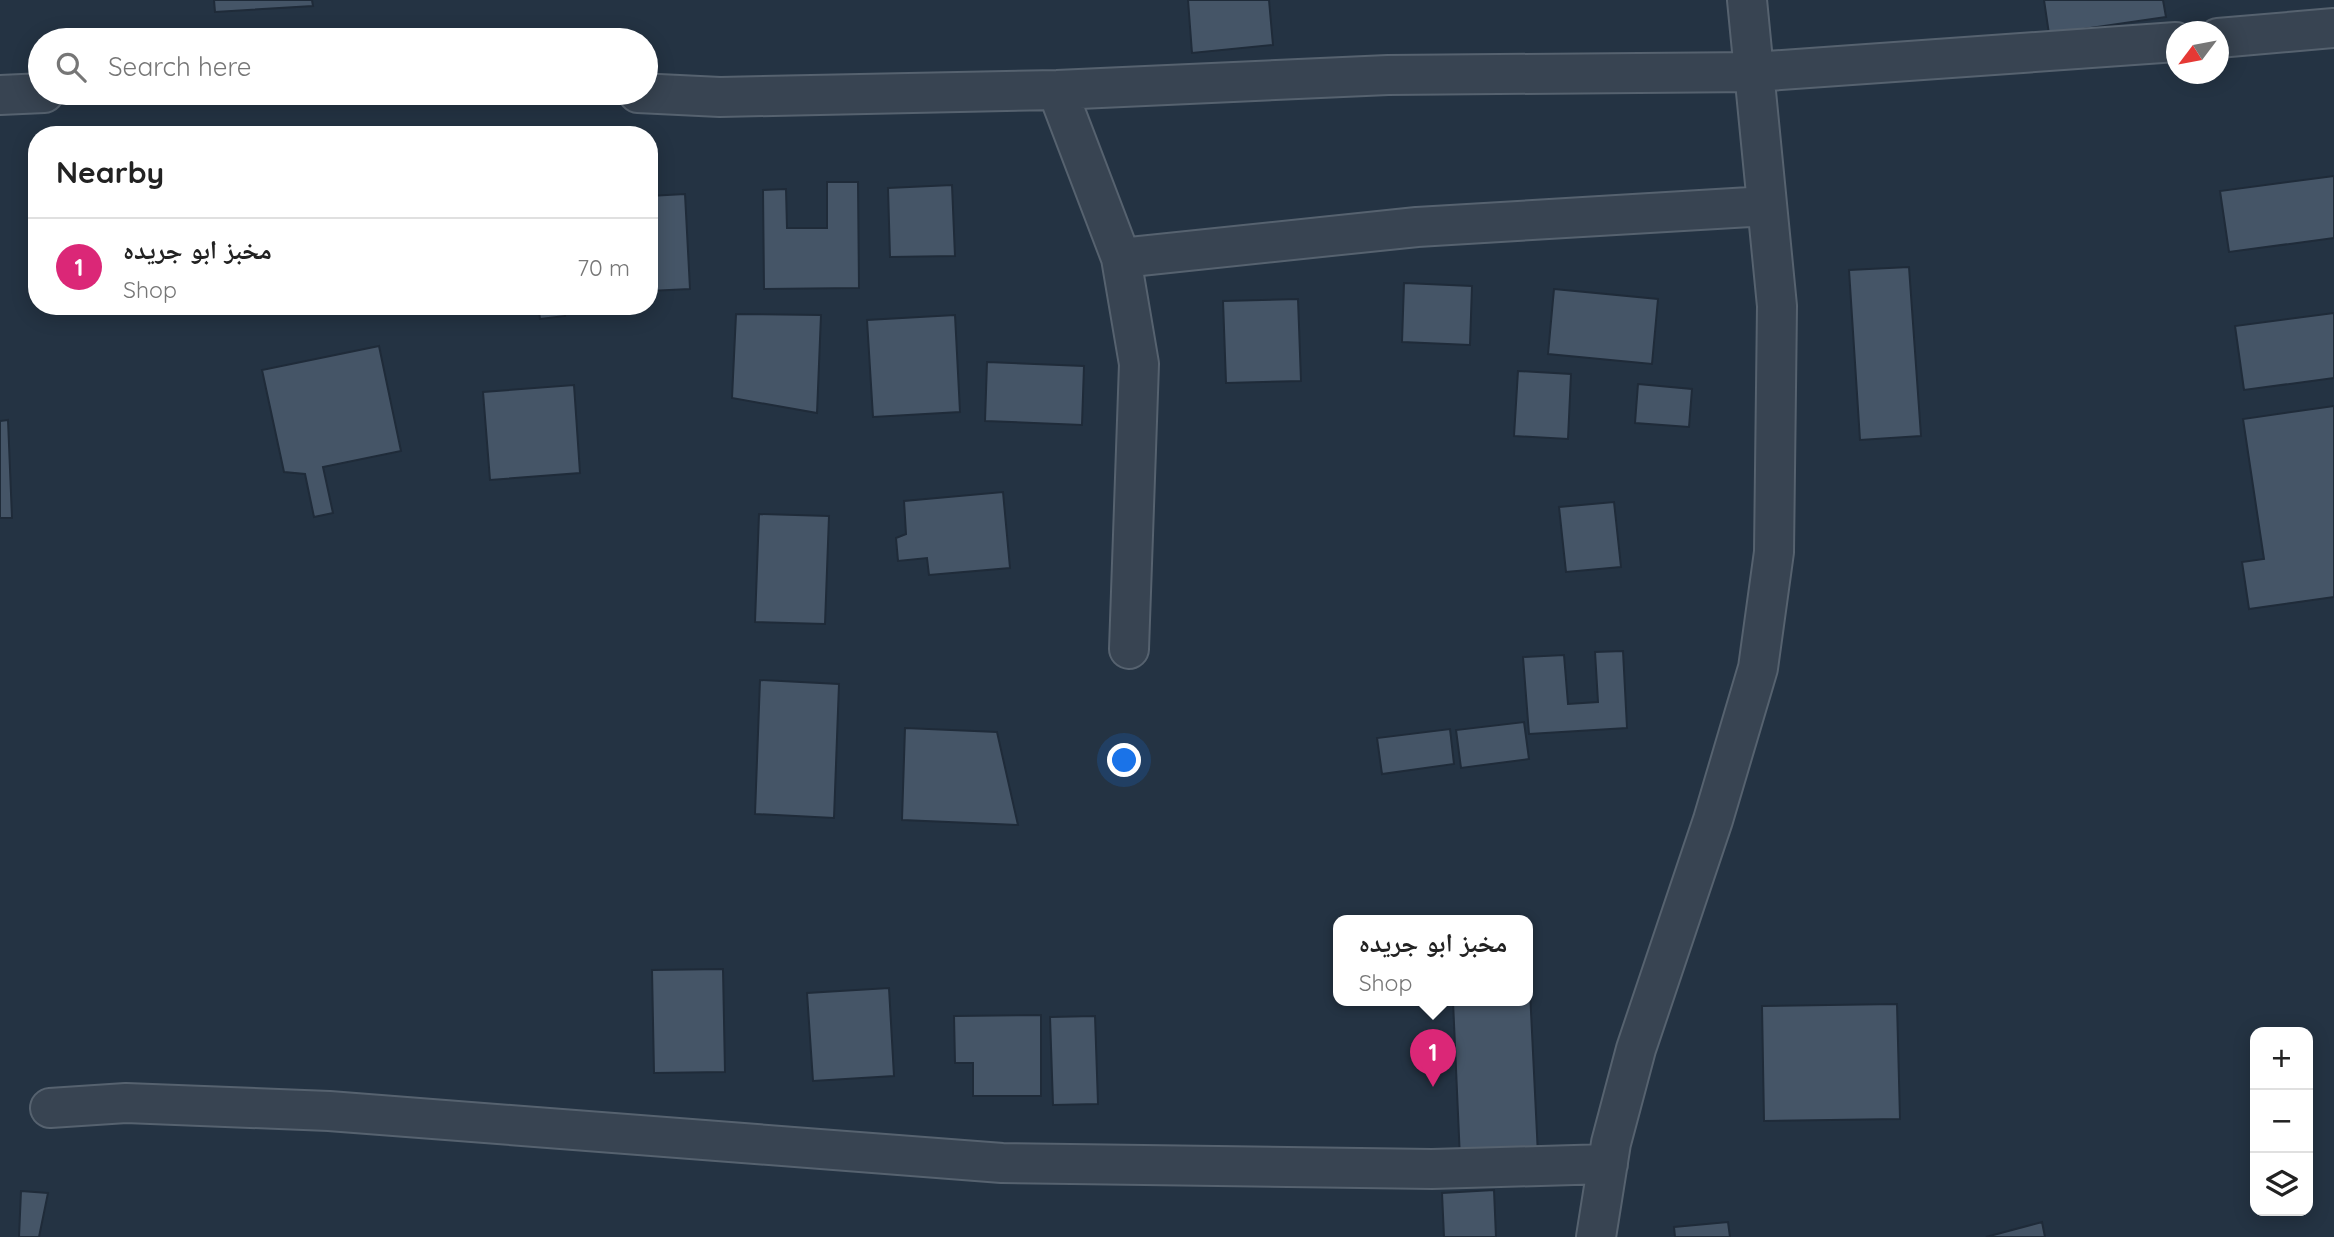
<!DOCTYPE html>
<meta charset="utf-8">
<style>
:root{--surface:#fff;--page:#f6f6f6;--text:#222;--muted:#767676;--line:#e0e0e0;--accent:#db2777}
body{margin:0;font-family:Quicksand,"Noto Naskh Arabic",sans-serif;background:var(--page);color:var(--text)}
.controls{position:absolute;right:21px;bottom:21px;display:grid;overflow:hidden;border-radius:14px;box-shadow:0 4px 18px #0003}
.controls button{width:63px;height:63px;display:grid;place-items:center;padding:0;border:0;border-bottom:2px solid var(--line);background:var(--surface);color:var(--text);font:35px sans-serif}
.compass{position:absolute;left:2166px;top:21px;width:63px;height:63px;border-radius:50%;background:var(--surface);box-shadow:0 4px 18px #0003;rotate:238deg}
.you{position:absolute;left:1125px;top:761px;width:24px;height:24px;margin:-18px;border:5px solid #fff;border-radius:50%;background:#1a73e8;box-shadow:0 0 0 10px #1a73e833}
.badge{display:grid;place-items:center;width:46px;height:46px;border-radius:50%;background:var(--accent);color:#fff;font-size:23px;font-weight:700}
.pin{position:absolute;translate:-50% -58px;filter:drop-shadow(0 2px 4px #0008)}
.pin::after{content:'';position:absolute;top:37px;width:24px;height:21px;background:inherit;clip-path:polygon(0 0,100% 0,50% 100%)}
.popup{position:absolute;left:1333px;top:915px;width:200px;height:91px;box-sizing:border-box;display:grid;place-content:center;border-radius:14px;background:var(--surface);filter:drop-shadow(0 2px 5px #0005);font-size:23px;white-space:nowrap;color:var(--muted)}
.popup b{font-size:26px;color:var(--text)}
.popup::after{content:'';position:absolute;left:50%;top:100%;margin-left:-14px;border:14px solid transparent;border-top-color:var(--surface)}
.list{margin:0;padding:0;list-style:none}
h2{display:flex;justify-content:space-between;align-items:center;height:91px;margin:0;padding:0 28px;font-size:30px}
h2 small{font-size:23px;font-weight:400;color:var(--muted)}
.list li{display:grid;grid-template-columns:46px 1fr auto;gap:21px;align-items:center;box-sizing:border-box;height:98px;padding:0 28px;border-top:2px solid var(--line)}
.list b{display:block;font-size:26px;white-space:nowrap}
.list p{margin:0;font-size:23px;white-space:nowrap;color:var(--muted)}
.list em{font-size:23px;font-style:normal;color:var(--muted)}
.icon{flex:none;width:38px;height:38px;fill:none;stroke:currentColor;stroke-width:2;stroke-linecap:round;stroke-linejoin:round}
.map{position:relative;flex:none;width:2334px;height:1237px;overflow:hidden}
.search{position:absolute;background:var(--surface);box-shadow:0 4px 18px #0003;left:28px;top:28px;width:630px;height:77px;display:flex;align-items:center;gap:18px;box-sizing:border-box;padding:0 24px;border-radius:38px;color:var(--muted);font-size:26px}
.panel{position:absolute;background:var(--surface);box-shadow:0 4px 18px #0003;left:28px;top:126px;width:630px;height:189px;border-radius:28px}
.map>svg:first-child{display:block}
.building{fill:#455567;stroke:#1f2b39;stroke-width:2}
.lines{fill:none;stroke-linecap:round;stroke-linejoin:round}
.street-casing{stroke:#56626f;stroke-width:42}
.street{stroke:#384452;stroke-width:38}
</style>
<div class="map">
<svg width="2334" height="1237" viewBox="0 0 2334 1237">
<rect width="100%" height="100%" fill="#243343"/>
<!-- building -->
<path class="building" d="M214,0H312L313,6L215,12Z
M1188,0H1269L1273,45L1192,53Z
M2044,0H2163L2166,17L2049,34Z
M2334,176V238L2229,252L2220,191Z
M827,182H858L859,288L764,289L763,190L786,189L787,228H827Z
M952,185L955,256L890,257L888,188Z
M685,194L690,289L649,291V196Z
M1909,267L1921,436L1860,440L1849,270Z
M1404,283L1472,286L1470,345L1402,342Z
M1554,289L1658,299L1652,364L1548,354Z
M1298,299L1301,381L1226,383L1223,301Z
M538,306H563L565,316L540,319Z
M2334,313V378L2244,390L2235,326Z
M736,314L821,315L817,413L732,398Z
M955,315L960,412L873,417L867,320Z
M379,346L401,451L323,467L333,513L314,517L305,474L284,472L262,370Z
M987,362L1084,366L1082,425L985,421Z
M1518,371L1571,374L1568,439L1514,436Z
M1638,384L1692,389L1689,427L1635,423Z
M574,385L580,473L490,480L483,392Z
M2334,406V597L2249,609L2242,562L2264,559L2243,419Z
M8,420L12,518H0V421Z
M1003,492L1010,568L929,575L927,558L898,561L896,538L906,534L904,501Z
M1614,502L1621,567L1566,572L1559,507Z
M759,514L829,516L825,624L755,622Z
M1623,651L1627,728L1529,734L1523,657L1564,655L1568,704L1598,702L1595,652Z
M760,680L839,684L834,818L755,814Z
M1524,722L1529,759L1461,768L1456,730Z
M905,728L997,732L1018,825L902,820Z
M1450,729L1454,764L1382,774L1377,738Z
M723,969L725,1072L654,1073L652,970Z
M889,988L894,1076L813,1081L807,993Z
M1528,991H1530L1538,1155L1460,1159L1453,1001H1528Z
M1897,1004L1900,1119L1764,1121L1762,1006Z
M1041,1015V1096H973V1063H955L954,1016Z
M1095,1016L1098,1104L1053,1105L1050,1017Z
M1494,1190L1496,1237H1444L1442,1193Z
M21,1191L48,1193L39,1237H19Z
M1728,1222L1730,1237H1675L1674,1227Z
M2042,1222L2045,1237H1986Z"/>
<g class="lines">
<defs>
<path id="street" d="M2218,38L2334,28
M1057,90L1121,258L1139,364L1129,649
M638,93L720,97L1057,90L1388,75L1754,72L2176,42
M0,95L44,93
M1121,258L1417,227L1767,206
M50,1108L126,1103L329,1111L1002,1163L1432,1169L1608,1164
M1596,1237L1611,1143L1636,1049L1713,820L1758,668L1774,552L1777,306L1747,0"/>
</defs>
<!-- street casing -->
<use href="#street" class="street-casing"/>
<!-- street -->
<use href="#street" class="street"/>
</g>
</svg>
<div class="controls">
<button>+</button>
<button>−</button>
<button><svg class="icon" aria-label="layers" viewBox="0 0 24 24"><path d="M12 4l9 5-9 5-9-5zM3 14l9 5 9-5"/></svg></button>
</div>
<svg class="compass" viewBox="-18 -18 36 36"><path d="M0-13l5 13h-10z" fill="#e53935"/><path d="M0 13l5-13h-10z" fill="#767676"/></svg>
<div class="you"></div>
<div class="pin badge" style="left:1433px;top:1087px">1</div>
<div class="popup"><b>مخبز ابو جريده</b>Shop</div>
<div class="search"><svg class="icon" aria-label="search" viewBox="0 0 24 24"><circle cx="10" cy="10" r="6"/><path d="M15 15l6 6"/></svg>Search here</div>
<section class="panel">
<h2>Nearby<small></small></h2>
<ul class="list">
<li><span class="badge">1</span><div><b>مخبز ابو جريده</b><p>Shop</p></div><em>70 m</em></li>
</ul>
</section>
</div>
